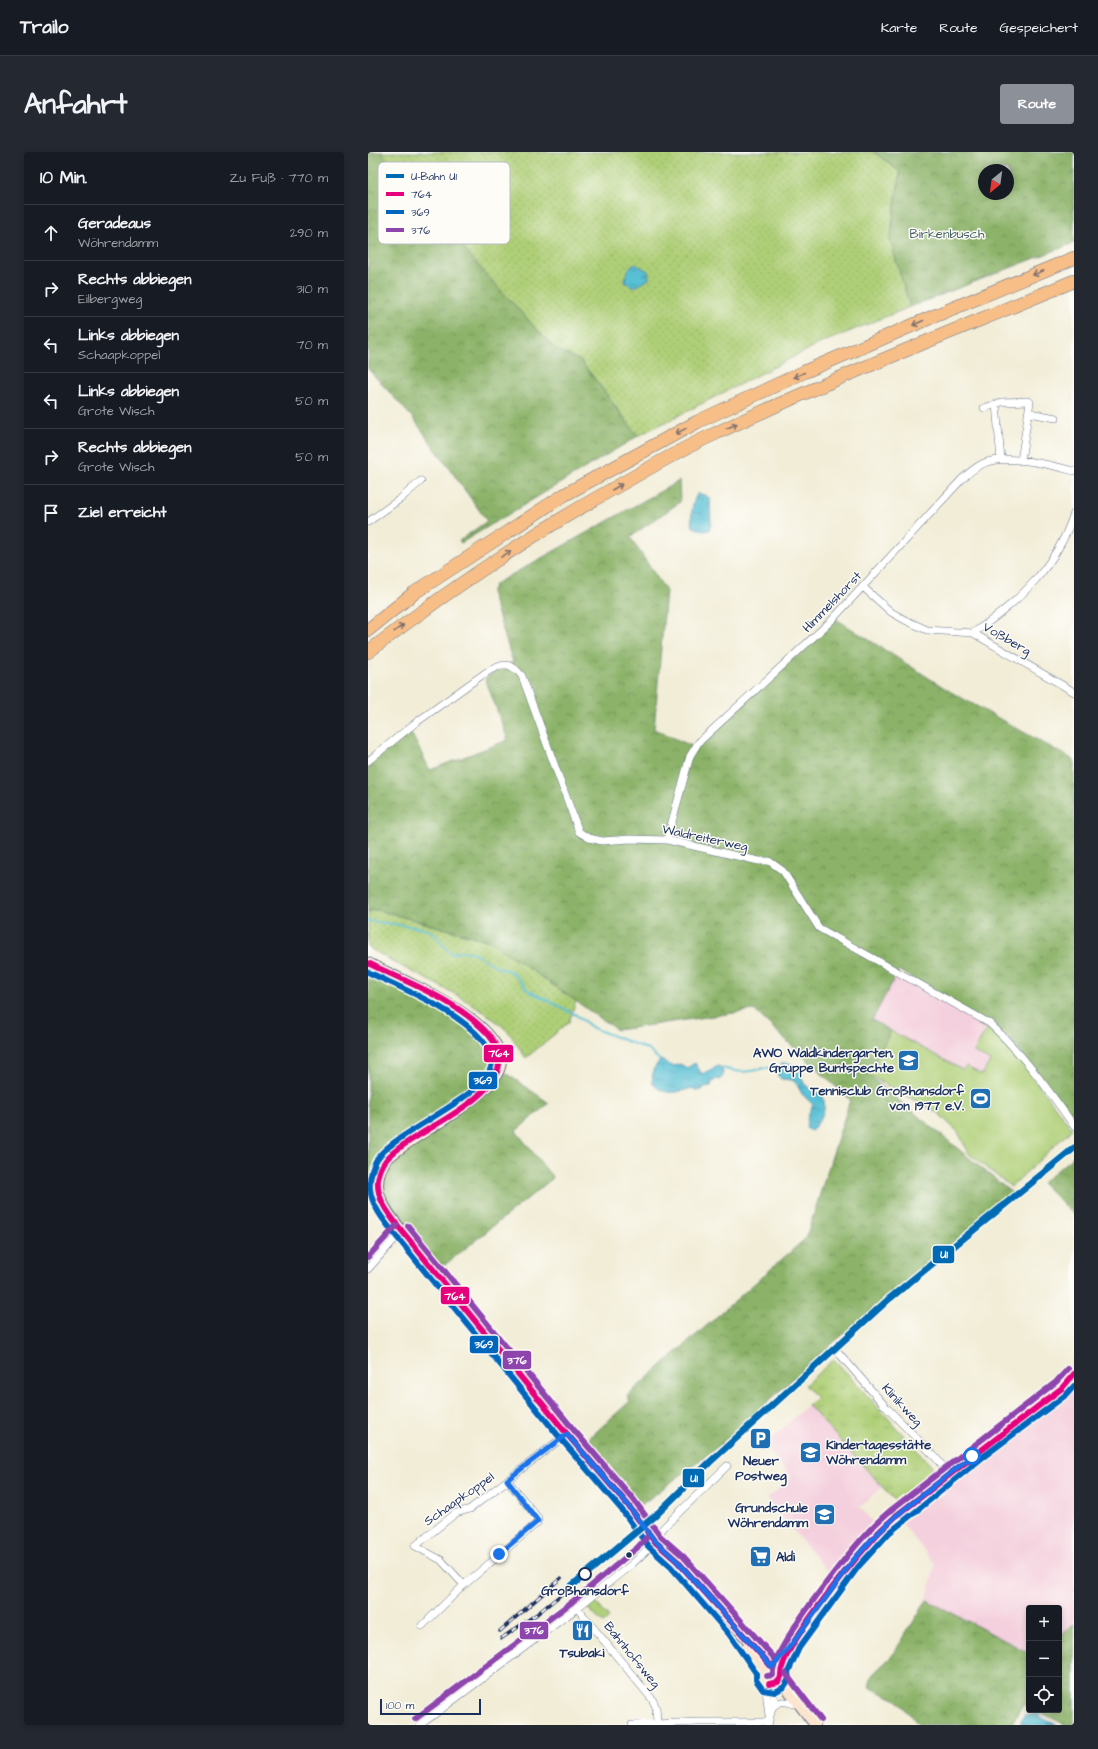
<!DOCTYPE html>
<html lang="de">
<meta charset="utf-8">
<style>
:root{--surface:#171b24;--page:#242831;--text:#f1f3f6;--muted:#9ea1a6;--line:#363941;--accent:#8c9099}
body{margin:0;font-family:"Architects Daughter",sans-serif;background:var(--page);color:var(--text)}
.controls{position:absolute;right:12px;bottom:12px;display:grid;overflow:hidden;border-radius:4px;box-shadow:0 2px 6px #0003}
.controls button{width:36px;height:36px;display:grid;place-items:center;padding:0;border:0;border-bottom:1px solid var(--line);background:var(--surface);color:var(--text);font:20px sans-serif}
.compass{position:absolute;left:610px;top:12px;width:36px;height:36px;border-radius:50%;background:var(--surface);box-shadow:0 2px 6px #0003;rotate:209deg}
.scale{position:absolute;left:12px;bottom:10px;width:101px;box-sizing:border-box;padding-left:4px;border:2px solid #1b2f5e;border-top:0;font-size:11px;line-height:14px;white-space:nowrap;color:#1b2f5e;-webkit-text-stroke:3px #fdfcf7;paint-order:stroke}
.stop{position:absolute;width:12px;height:12px;margin:-9px;border:3px solid #1a73e8;border-radius:50%;background:#fff}
.stop.end{background:#1a73e8;border-color:#fff;box-shadow:0 1px 4px #0008}
.list{margin:0;padding:0;list-style:none}
h2{display:flex;justify-content:space-between;align-items:center;height:52px;margin:0;padding:0 16px;font-size:17px}
h2 small{font-size:13px;font-weight:400;color:var(--muted)}
.list li{display:grid;grid-template-columns:26px 1fr auto;gap:12px;align-items:center;box-sizing:border-box;height:56px;padding:0 16px;border-top:1px solid var(--line)}
.list b{display:block;font-size:15px;white-space:nowrap}
.list p{margin:0;font-size:13px;white-space:nowrap;color:var(--muted)}
.list em{font-size:13px;font-style:normal;color:var(--muted)}
.icon{flex:none;width:22px;height:22px;fill:none;stroke:currentColor;stroke-width:2;stroke-linecap:round;stroke-linejoin:round}
.map{position:relative;flex:none;width:706px;height:1573px;overflow:hidden;border-radius:4px}
header{display:flex;align-items:center;gap:24px;box-sizing:border-box;height:56px;padding:0 20px;background:var(--surface);border-bottom:1px solid var(--line)}
header strong{font-size:19px}
nav{display:flex;gap:22px;margin-inline-start:auto;font-size:14px}
.intro{display:flex;align-items:center;justify-content:space-between;box-sizing:border-box;height:96px;padding:0 24px}
h1{margin:0;font-size:28px}
.button{padding:10px 18px;border-radius:4px;background:var(--accent);color:#fff;font-size:14px;font-weight:700}
main{display:flex;gap:24px;padding:0 24px}
aside{flex:1;background:var(--surface);border-radius:4px;box-shadow:0 2px 6px #0003}
.map>svg:first-child{display:block}
.built{fill:#f4cfdd}
.grass{fill:url(#grass-dots);stroke:#657f6a}
.forest{fill:url(#forest-crowns);stroke:#537063;fill-rule:evenodd}
.park{fill:url(#park-tufts);stroke:#657f6a}
.pitch{fill:#afcf77;stroke:#657f6a}
.water{fill:url(#water-ripples);stroke:#3a789a}
.lines{fill:none;stroke-linecap:round;stroke-linejoin:round}
.stream{stroke:#58c0d5;stroke-width:2}
.minor-casing{stroke:#667288;stroke-width:8}
.secondary-casing{stroke:#667288;stroke-width:12}
.motorway-casing{stroke:#667288;stroke-width:14}
.minor{stroke:#fff;stroke-width:7}
.secondary{stroke:#fce5cf;stroke-width:10}
.motorway{stroke:#f7be87;stroke-width:13}
.rail-casing{stroke:#1b2f5e;stroke-width:3.5}
.rail{stroke:#fdfcf7;stroke-width:2;stroke-dasharray:6;stroke-linecap:butt}
.bus-1-casing{stroke:#fdfcf7;stroke-width:9}
.bus-2-casing{stroke:#fdfcf7;stroke-width:9}
.bus-3-casing{stroke:#fdfcf7;stroke-width:9}
.bus-1{stroke:#e5007d;stroke-width:6}
.bus-2{stroke:#0065bd;stroke-width:6}
.bus-3{stroke:#8e44ad;stroke-width:6}
.metro-1-casing{stroke:#fdfcf7;stroke-width:10}
.metro-1{stroke:#006ab3;stroke-width:7}
.oneway{stroke:#7e6f70}
.route{stroke:#1a73e8;stroke-width:5}
.bus-dot{fill:#1b2f5e;stroke:#fdfcf7;stroke-width:1.5}
.stop-dot{fill:#fdfcf7;stroke:#1b2f5e;stroke-width:2}
.labels{text-anchor:middle;dominant-baseline:central;stroke-width:3;stroke-linejoin:round;paint-order:stroke}
.park-label{font-size:13px;fill:#475f66;stroke:#fdfcf7}
.street-label{font-size:13px;fill:#1b2f5e;stroke:#fdfcf7}
.poi-label{font-size:13px;font-weight:bold;fill:#1b2f5e;stroke:#fdfcf7;text-anchor:end}
.stop-label{font-size:13px;font-weight:bold;fill:#1b2f5e;stroke:#fdfcf7}
.key{fill:#fdfcf7;stroke:#b9bec9;stroke-width:1}
.key-label{font-size:11px;fill:#1b2f5e}
.line-badge{stroke:#fdfcf7;stroke-width:1.5}
.badge-label{font-size:11px;text-anchor:middle;font-weight:bold;fill:#fff}
</style>
<header>
<strong>Trailo</strong>
<nav><a>Karte</a><a>Route</a><a>Gespeichert</a></nav>
</header>
<div class="intro"><h1>Anfahrt</h1><a class="button">Route</a></div>
<main>
<aside>
<h2>10 Min.<small>Zu Fuß · 770 m</small></h2>
<ul class="list">
<li><svg class="icon" aria-label="ahead" viewBox="0 0 24 24"><path d="M12 20V5M6 11l6-6 6 6"/></svg><div><b>Geradeaus</b><p>Wöhrendamm</p></div><em>290 m</em></li>
<li><svg class="icon" aria-label="right" viewBox="0 0 24 24"><path d="M7 20v-9h11M14 6l5 5-5 5"/></svg><div><b>Rechts abbiegen</b><p>Eilbergweg</p></div><em>310 m</em></li>
<li><svg class="icon" aria-label="left" viewBox="0 0 24 24"><path d="M17 20v-9H6M10 6l-5 5 5 5"/></svg><div><b>Links abbiegen</b><p>Schaapkoppel</p></div><em>70 m</em></li>
<li><svg class="icon" aria-label="left" viewBox="0 0 24 24"><path d="M17 20v-9H6M10 6l-5 5 5 5"/></svg><div><b>Links abbiegen</b><p>Grote Wisch</p></div><em>50 m</em></li>
<li><svg class="icon" aria-label="right" viewBox="0 0 24 24"><path d="M7 20v-9h11M14 6l5 5-5 5"/></svg><div><b>Rechts abbiegen</b><p>Grote Wisch</p></div><em>50 m</em></li>
<li><svg class="icon" aria-label="arrive" viewBox="0 0 24 24"><path d="M6 21V4h12l-3 4 3 4H6"/></svg><div><b>Ziel erreicht</b></div></li>
</ul>
</aside>
<div class="map">
<svg width="706" height="1573" viewBox="0 0 706 1573">
<defs>
<pattern id="grass-dots" width="8" height="8" patternUnits="userSpaceOnUse"><rect width="8" height="8" fill="#afcf77"/><path d="M2 2h.1M6 6h.1" fill="none" stroke="#96b269" stroke-width="1.8" stroke-linecap="round"/></pattern>
<pattern id="forest-crowns" width="20" height="18" patternUnits="userSpaceOnUse"><rect width="20" height="18" fill="#8bb268"/><path d="M2 6a3 3 0 1 1 6 0M12 15a3 3 0 1 1 6 0" fill="none" stroke="#719159"/></pattern>
<pattern id="park-tufts" width="24" height="20" patternUnits="userSpaceOnUse"><rect width="24" height="20" fill="#afcf77"/><path d="M3 7l-1-3M5 7V3M7 7l1-3M15 17l-1-3M17 17v-4M19 17l1-3" fill="none" stroke="#96b269"/></pattern>
<pattern id="water-ripples" width="26" height="14" patternUnits="userSpaceOnUse"><rect width="26" height="14" fill="#58c0d5"/><path d="M2 4q2-2 4 0t4 0M15 11q2-2 4 0t4 0" fill="none" stroke="#489cb0"/></pattern>
</defs>
<rect width="100%" height="100%" fill="#fdfcf7"/>
<filter id="ink" filterUnits="userSpaceOnUse"><feTurbulence type="fractalNoise" baseFrequency=".025" numOctaves="2"/><feDisplacementMap in="SourceGraphic" scale="8" xChannelSelector="R" yChannelSelector="G"/><feConvolveMatrix kernelMatrix="1 2 1 2 8 2 1 2 1" color-interpolation-filters="sRGB"/></filter>
<filter id="wash" filterUnits="userSpaceOnUse"><feTurbulence type="fractalNoise" baseFrequency=".012" numOctaves="4" result="noise"/><feDisplacementMap in="SourceGraphic" scale="16" xChannelSelector="R" yChannelSelector="G"/><feGaussianBlur stdDeviation="0.9" result="paint"/><feColorMatrix in="noise" values="0 0 0 0 0 0 0 0 0 0 0 0 0 0 0 0 0 1.4 0 .05"/><feComposite in="paint" operator="in"/></filter>
<g filter="url(#wash)">
<rect width="100%" height="100%" fill="#f2edd7"/>
<!-- built -->
<path class="built" d="M528,823L620,874L606,900L622,909L614,923L598,913L595,918L504,868Z
M706,1232V1472L691,1484V1456H661V1501L559,1448L567,1412L534,1371Z
M440,1253L514,1335L492,1355L505,1371L461,1421L399,1347L423,1325L396,1293Z"/>
<!-- grass -->
<path class="grass" d="M13,0H506L532,20L522,88L542,155L453,191L270,284L213,209L187,198L91,92Z
M10,758L122,789L208,849L201,870L158,906C150,896 144,882 134,874C95,840 43,823 0,795V759Z"/>
<!-- forest -->
<path class="forest" d="M0,0H13L109,112L187,197L213,209L270,284L93,391L91,389L119,369L45,266L0,217Z
M506,0H706V91L542,155L522,88L532,20ZM616,18H640V42H616Z
M311,329L312,350L262,385L298,439L286,577L326,595L468,467L583,540L706,608V970L642,887L531,818L504,868L523,879L500,923L644,1041L459,1196L351,1294L273,1353L217,1290L262,1249L259,1244L438,1086L482,948L386,858L249,878L122,789L10,758L0,759V606L41,577L62,618L140,588L117,526L145,510L123,440L127,432Z
M0,818L96,868L112,882L122,895L129,915L181,951L148,979L185,1026L73,1116L0,1027Z
M706,1004V1062L674,1031Z
M559,1448L661,1501V1555L655,1552L643,1573H551L529,1548L501,1535L504,1523L524,1504Z
M706,1472V1573H698L668,1558H691V1484Z"/>
<!-- park -->
<path class="park" d="M466,1207L568,1319L529,1351L440,1253L449,1246L437,1233Z
M224,1446L241,1466L235,1471L216,1453Z"/>
<!-- pitch -->
<path class="pitch" d="M620,874L643,896L704,977L643,1035L601,1002L590,980L570,961L500,923L523,879L595,918L598,914L614,923L622,909L606,900Z"/>
<!-- water -->
<path class="water" d="M267,112L280,119L281,127L266,135L257,130C258,121 259,117 267,112Z
M329,342L338,343L342,347L343,372L341,378L335,379L325,375C322,365 324,351 329,342Z
M292,908C302,910 299,917 312,912L319,916L327,911L334,922L350,914L354,916L355,924L352,928L349,927L344,930L343,934L336,935L335,937L329,939L324,936C308,941 296,944 284,931L285,918Z
M414,911L424,912L434,917L433,925L437,933C444,936 447,941 454,942C460,958 454,966 443,979L438,976L440,963L445,953L434,942L428,931L424,928L413,927L409,923Z
M665,1558H677L670,1564L689,1573H653V1568L656,1563H667Z"/>
<g class="lines">
<!-- stream -->
<path class="stream" d="M0,769C14,771 54,774 64,780C72,786 76,797 85,802L91,799L104,800L129,815L144,820L161,839L208,863L225,876L279,897L292,908
M354,916C364,919 373,921 383,919C397,917 394,914 410,917"/>
</g>
</g>
<g filter="url(#ink)">
<g class="lines">
<defs>
<path id="minor" d="M628,252L633,308
M616,256L634,250L660,249L662,250L653,309
M662,261L688,266
M0,370L32,347L53,329
M495,435L523,460L537,468L559,478L605,481L706,540
M605,481C650,451 689,414 706,361
M0,609L46,572L117,521C133,512 141,508 154,524L211,680L221,686L234,689L262,687L299,688L391,709H401L415,719L451,776L621,871C654,901 680,937 706,974
M299,688L322,604L330,591L463,469L594,327C602,320 612,311 623,309C647,304 683,313 706,319
M0,1117L34,1079
M469,1199L517,1254L568,1306L581,1322
M96,1433L73,1408L47,1394L88,1361L102,1357L199,1282
M209,1456L284,1547L288,1555L289,1571
M54,1474L96,1433L169,1371L170,1366L139,1328
M405,1514L424,1492L484,1410L516,1375L610,1299L694,1236L706,1222
M412,1519L422,1496
M397,1529L401,1564
M404,1556C411,1548 417,1549 426,1552
M52,1573L209,1456L264,1412L281,1396L296,1375L359,1314
M264,1573L332,1570H400
M400,1573L406,1546V1532"/>
<path id="secondary" d="M0,811C30,827 143,871 132,915C129,927 115,939 105,947C78,970 44,984 18,1008C0,1036 15,1055 34,1079L199,1282L260,1353L286,1389L309,1409L403,1514
M379,1495L396,1519
M395 1523a9 9 0 1 1 18 0a9 9 0 1 1-18 0Z
M412,1527L447,1573"/>
<path id="motorway" d="M0,478L46,441L196,343L329,270L436,220L564,165L706,106
M0,500C79,439 161,384 248,335C278,318 308,300 340,285C460,228 584,180 706,129"/>
</defs>
<!-- minor casing -->
<use href="#minor" class="minor-casing"/>
<!-- secondary casing -->
<use href="#secondary" class="secondary-casing"/>
<!-- motorway casing -->
<use href="#motorway" class="motorway-casing"/>
<!-- minor -->
<use href="#minor" class="minor"/>
<!-- secondary -->
<use href="#secondary" class="secondary"/>
<!-- motorway -->
<use href="#motorway" class="motorway"/>
<defs>
<path id="rail" d="M132,1479L193,1426
M134,1486L169,1462L200,1437"/>
</defs>
<!-- rail casing -->
<use href="#rail" class="rail-casing"/>
<!-- rail -->
<use href="#rail" class="rail"/>
<defs>
<path id="bus-1" d="M0,811C40,831 89,848 120,882C170,938 43,976 18,1008C14,1013 11,1022 10,1028C8,1048 23,1065 34,1079L199,1282L260,1353L286,1389L309,1409L403,1514
M401,1532L410,1530L413,1525C409,1500 485,1409 504,1388C511,1379 520,1372 528,1364L694,1236L706,1222"/>
<path id="bus-2" d="M0,820C35,837 89,858 114,888C120,895 126,906 123,915C115,945 34,977 12,1003C5,1011 1,1026 2,1037C4,1055 17,1070 28,1084L193,1287L254,1358L280,1394L303,1415L361,1482L388,1521V1528L395,1538L407,1540L416,1535L421,1527L420,1520L431,1496L490,1415L521,1381L615,1305L699,1242L706,1234"/>
<path id="bus-3" d="M40,1074L205,1277L266,1348L292,1384L315,1404L409,1509
M0,1105L28,1074
M418,1522L453,1568
M399,1524L405,1523C401,1499 480,1402 499,1381C506,1373 515,1365 523,1358L688,1230L700,1217
M47,1567L204,1450L270,1395L280,1384"/>
</defs>
<!-- bus-1 casing -->
<use href="#bus-1" class="bus-1-casing"/>
<!-- bus-2 casing -->
<use href="#bus-2" class="bus-2-casing"/>
<!-- bus-3 casing -->
<use href="#bus-3" class="bus-3-casing"/>
<!-- bus-1 -->
<use href="#bus-1" class="bus-1"/>
<!-- bus-2 -->
<use href="#bus-2" class="bus-2"/>
<!-- bus-3 -->
<use href="#bus-3" class="bus-3"/>
<defs>
<path id="metro-1" d="M200,1437L287,1364L342,1310L521,1147L706,996"/>
</defs>
<!-- metro-1 casing -->
<use href="#metro-1" class="metro-1-casing"/>
<!-- metro-1 -->
<use href="#metro-1" class="metro-1"/>
</g>
<!-- one-way arrows -->
<defs><path id="oneway-shaft" d="M-6 0H5M1.5-3L5.5 0L1.5 3" fill="none" stroke-width="1.6" stroke-linecap="round" stroke-linejoin="round"/></defs>
<g class="oneway">
<use href="#oneway-shaft" transform="translate(670 121) rotate(158)"/>
<use href="#oneway-shaft" transform="translate(550 171) rotate(156)"/>
<use href="#oneway-shaft" transform="translate(431 223) rotate(155)"/>
<use href="#oneway-shaft" transform="translate(364 274) rotate(-24)"/>
<use href="#oneway-shaft" transform="translate(313 279) rotate(151)"/>
<use href="#oneway-shaft" transform="translate(249 335) rotate(-30)"/>
<use href="#oneway-shaft" transform="translate(138 402) rotate(-32)"/>
<use href="#oneway-shaft" transform="translate(31 476) rotate(-37)"/>
</g>
</g>
<g class="lines" filter="url(#ink)">
<!-- route -->
<path class="route" d="M131,1402L170,1369L139,1328L199,1282L260,1353L286,1388L309,1409L403,1514H405L424,1492L484,1410L505,1386L528,1364L604,1304"/>
</g>
<!-- icons -->
<defs>
<symbol id="school-square" viewBox="-11 -11 22 22"><rect x="-9" y="-9" width="18" height="18" rx="4" fill="#1f6fb2" stroke="#fdfcf7"/><path d="M0-5L7-2L0 1L-7-2ZM-4 1L0 2.5L4 1V4Q0 6-4 4Z" fill="#fff"/></symbol>
<symbol id="stadium-square" viewBox="-11 -11 22 22"><rect x="-9" y="-9" width="18" height="18" rx="4" fill="#1f6fb2" stroke="#fdfcf7"/><path d="M0-5a6.5 5 0 1 0 0 10a6.5 5 0 1 0 0-10ZM-3.5-1.8h7v3.6h-7Z" fill="#fff"/></symbol>
<symbol id="parking-square" viewBox="-11 -11 22 22"><rect x="-9" y="-9" width="18" height="18" rx="4" fill="#1f6fb2" stroke="#fdfcf7"/><path d="M-3.5-5.5H1a3.5 3.5 0 0 1 0 7H-1V5.5H-3.5ZM-1-3.4V-.6H.8a1.4 1.4 0 0 0 0-2.8Z" fill="#fff"/></symbol>
<symbol id="supermarket-square" viewBox="-11 -11 22 22"><rect x="-9" y="-9" width="18" height="18" rx="4" fill="#1f6fb2" stroke="#fdfcf7"/><path d="M-6-5.5h2.5l.6 2H6L4.5 2H-2.5L-4.4-4H-6ZM-1.5 3.2a1.3 1.3 0 1 0 .1 0ZM3 3.2a1.3 1.3 0 1 0 .1 0Z" fill="#fff"/></symbol>
<symbol id="restaurant-square" viewBox="-11 -11 22 22"><rect x="-9" y="-9" width="18" height="18" rx="4" fill="#1f6fb2" stroke="#fdfcf7"/><path d="M-5-6h1v4h1v-4h1v4h1v-4h1v5L-1.5 .5V6h-2V.5L-5-1ZM5-6V6H3V1.5H1.5Q1.5-4 5-6Z" fill="#fff"/></symbol>
</defs>
<g fill-rule="evenodd">
<use href="#school-square" x="528" y="896" width="25" height="25"/>
<use href="#stadium-square" x="600" y="934" width="25" height="25"/>
<use href="#parking-square" x="380" y="1274" width="25" height="25"/>
<use href="#school-square" x="430" y="1288" width="25" height="25"/>
<use href="#school-square" x="444" y="1350" width="25" height="25"/>
<use href="#supermarket-square" x="380" y="1392" width="25" height="25"/>
<use href="#restaurant-square" x="202" y="1466" width="25" height="25"/>
</g>
<!-- markers -->
<circle class="bus-dot" cx="261" cy="1403" r="3.5"/>
<circle class="stop-dot" cx="217" cy="1422" r="6"/>
<g class="labels">
<!-- park labels -->
<g class="park-label">
<text x="579" y="82">Birkenbusch</text>
</g>
<!-- street labels -->
<g class="street-label">
<text transform="translate(464 450) rotate(-46)">Himmelshorst</text>
<text transform="translate(639 487) rotate(30)">Voßberg</text>
<text transform="translate(337 686) rotate(12)">Waldreiterweg</text>
<text transform="translate(534 1253) rotate(47)">Klinikweg</text>
<text transform="translate(91 1347) rotate(-35)">Schaapkoppel</text>
<text transform="translate(264 1503) rotate(51)">Bahnhofsweg</text>
</g>
<!-- poi labels -->
<g class="poi-label">
<text x="526" y="901">AWO Waldkindergarten,<tspan x="526" dy="15">Gruppe Buntspechte</tspan></text>
<text x="596" y="939">Tennisclub Großhansdorf<tspan x="596" dy="15">von 1977 e.V.</tspan></text>
<text x="458" y="1293" text-anchor="start">Kindertagesstätte<tspan x="458" dy="15">Wöhrendamm</tspan></text>
<text x="393" y="1309" text-anchor="middle">Neuer<tspan x="393" dy="15">Postweg</tspan></text>
<text x="440" y="1356">Grundschule<tspan x="440" dy="15">Wöhrendamm</tspan></text>
<text x="408" y="1405" text-anchor="start">Aldi</text>
<text x="214" y="1501" text-anchor="middle">Tsubaki</text>
</g>
<!-- stop labels -->
<g class="stop-label">
<text x="217" y="1439">Großhansdorf</text>
</g>
</g>
<!-- legend -->
<rect x="10" y="10" width="132" height="82" rx="6" class="key"/>
<rect x="18" y="22" width="18" height="4" fill="#006ab3"/>
<rect x="18" y="40" width="18" height="4" fill="#e5007d"/>
<rect x="18" y="58" width="18" height="4" fill="#0065bd"/>
<rect x="18" y="76" width="18" height="4" fill="#8e44ad"/>
<g class="key-label">
<text x="43" y="28">U-Bahn U1</text>
<text x="43" y="46">764</text>
<text x="43" y="64">369</text>
<text x="43" y="82">376</text>
</g>
<g class="line-badge">
<rect x="115" y="892" width="31" height="19" rx="4" fill="#e5007d"/>
<rect x="100" y="919" width="30" height="19" rx="4" fill="#0065bd"/>
<rect x="564" y="1093" width="23" height="19" rx="4" fill="#006ab3"/>
<rect x="72" y="1134" width="30" height="19" rx="4" fill="#e5007d"/>
<rect x="101" y="1183" width="30" height="19" rx="4" fill="#0065bd"/>
<rect x="134" y="1198" width="30" height="20" rx="4" fill="#8e44ad"/>
<rect x="314" y="1316" width="23" height="20" rx="4" fill="#006ab3"/>
<rect x="151" y="1469" width="30" height="19" rx="4" fill="#8e44ad"/>
</g>
<g class="badge-label">
<text x="131" y="905">764</text>
<text x="115" y="932">369</text>
<text x="576" y="1106">U1</text>
<text x="87" y="1148">764</text>
<text x="116" y="1196">369</text>
<text x="149" y="1212">376</text>
<text x="326" y="1330">U1</text>
<text x="166" y="1482">376</text>
</g>
</svg>
<div class="controls">
<button>+</button>
<button>−</button>
<button><svg class="icon" aria-label="locate" viewBox="0 0 24 24"><circle cx="12" cy="12" r="6"/><path d="M12 2v4M12 18v4M2 12h4M18 12h4"/></svg></button>
</div>
<svg class="compass" viewBox="-18 -18 36 36"><path d="M0-13l5 13h-10z" fill="#e53935"/><path d="M0 13l5-13h-10z" fill="#9ea1a6"/></svg>
<div class="scale">100 m</div>
<div class="stop" style="left:604px;top:1304px"></div>
<div class="stop end" style="left:131px;top:1402px"></div>
</div>
</main>
